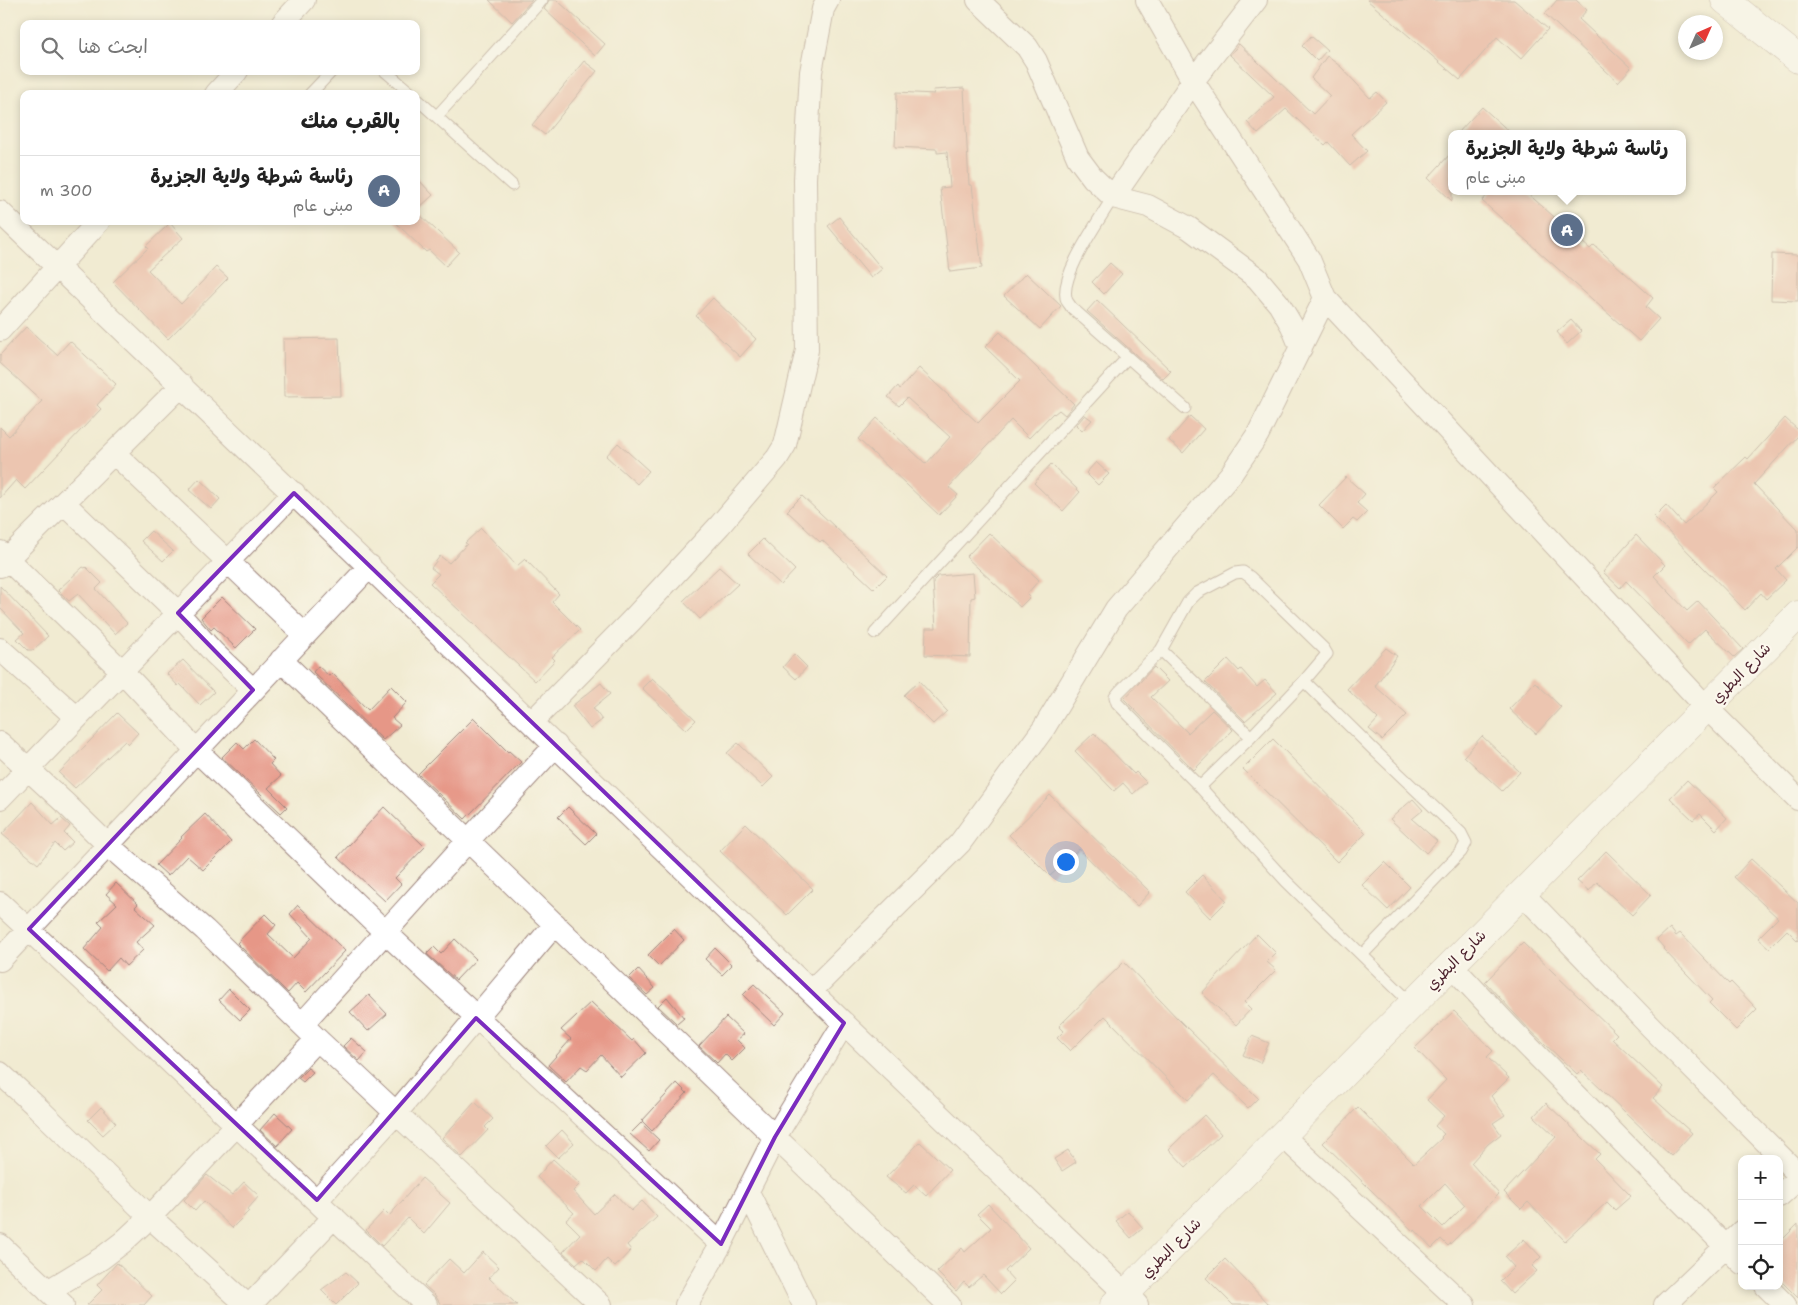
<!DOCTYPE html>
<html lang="ar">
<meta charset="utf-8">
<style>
:root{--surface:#fff;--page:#f2f2f2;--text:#222;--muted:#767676;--line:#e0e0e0;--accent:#111827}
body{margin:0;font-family:"Shantell Sans","Playpen Sans Arabic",sans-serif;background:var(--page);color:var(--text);direction:rtl}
.controls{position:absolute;right:15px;bottom:15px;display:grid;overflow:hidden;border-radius:10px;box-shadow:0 2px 8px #0003}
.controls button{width:45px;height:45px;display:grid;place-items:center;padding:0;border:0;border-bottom:1px solid var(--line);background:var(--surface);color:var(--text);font:25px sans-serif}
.compass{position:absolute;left:1678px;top:15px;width:45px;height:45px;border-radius:50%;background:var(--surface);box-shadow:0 2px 8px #0003;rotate:45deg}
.you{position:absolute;left:1065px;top:861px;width:18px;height:18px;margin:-12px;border:4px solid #fff;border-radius:50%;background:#1a73e8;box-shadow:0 0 0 8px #1a73e833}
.badge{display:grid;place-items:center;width:32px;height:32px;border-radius:50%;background:var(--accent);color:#fff;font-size:16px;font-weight:700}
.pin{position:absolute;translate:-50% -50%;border:2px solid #fff;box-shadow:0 1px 5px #0006}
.popup{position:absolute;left:1448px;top:130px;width:238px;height:65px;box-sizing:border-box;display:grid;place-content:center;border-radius:10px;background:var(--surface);filter:drop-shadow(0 1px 4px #0005);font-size:16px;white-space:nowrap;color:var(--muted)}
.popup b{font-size:19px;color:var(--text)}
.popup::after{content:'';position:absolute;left:50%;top:100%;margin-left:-10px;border:10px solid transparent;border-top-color:var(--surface)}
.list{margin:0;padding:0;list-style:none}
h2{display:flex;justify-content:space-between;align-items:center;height:65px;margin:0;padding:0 20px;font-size:21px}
h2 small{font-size:16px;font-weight:400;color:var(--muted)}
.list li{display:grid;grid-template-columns:32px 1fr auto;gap:15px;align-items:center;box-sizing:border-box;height:70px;padding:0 20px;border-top:1px solid var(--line)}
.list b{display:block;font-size:19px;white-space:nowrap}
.list p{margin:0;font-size:16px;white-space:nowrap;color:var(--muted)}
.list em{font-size:16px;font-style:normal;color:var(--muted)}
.icon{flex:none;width:28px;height:28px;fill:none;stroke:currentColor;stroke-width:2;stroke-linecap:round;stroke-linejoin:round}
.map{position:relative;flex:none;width:1798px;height:1305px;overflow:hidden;direction:ltr}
.search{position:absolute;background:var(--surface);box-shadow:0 2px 8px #0003;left:20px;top:20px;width:400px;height:55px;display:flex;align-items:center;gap:12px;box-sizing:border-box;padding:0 18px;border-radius:10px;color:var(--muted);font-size:19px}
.panel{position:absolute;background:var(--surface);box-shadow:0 2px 8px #0003;left:20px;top:90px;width:400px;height:135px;border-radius:10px;direction:rtl}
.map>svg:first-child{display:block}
.building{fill:#e69787;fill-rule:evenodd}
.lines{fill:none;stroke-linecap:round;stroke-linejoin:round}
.service-casing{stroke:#9e857e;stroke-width:13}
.minor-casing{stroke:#9e857e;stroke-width:24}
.secondary-casing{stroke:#9e857e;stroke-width:29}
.service{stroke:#fff;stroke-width:11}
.minor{stroke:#fff;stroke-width:22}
.secondary{stroke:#fff;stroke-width:28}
.marked{fill:none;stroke:#7b2cbf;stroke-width:4;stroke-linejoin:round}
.labels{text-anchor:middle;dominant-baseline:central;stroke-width:4.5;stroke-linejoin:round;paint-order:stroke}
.street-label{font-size:15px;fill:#4a1f2b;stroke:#fbf7ec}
</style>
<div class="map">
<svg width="1798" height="1305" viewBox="0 0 1798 1305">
<rect width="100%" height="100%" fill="#fbf7ec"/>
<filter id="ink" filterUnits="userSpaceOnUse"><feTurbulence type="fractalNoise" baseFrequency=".02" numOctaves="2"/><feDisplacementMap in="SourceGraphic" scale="10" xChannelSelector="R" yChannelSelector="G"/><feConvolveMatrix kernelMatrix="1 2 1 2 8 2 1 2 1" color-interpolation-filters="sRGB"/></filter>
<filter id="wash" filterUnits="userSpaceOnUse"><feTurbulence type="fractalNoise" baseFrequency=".0096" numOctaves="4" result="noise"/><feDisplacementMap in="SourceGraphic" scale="20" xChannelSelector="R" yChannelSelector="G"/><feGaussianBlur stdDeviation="1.12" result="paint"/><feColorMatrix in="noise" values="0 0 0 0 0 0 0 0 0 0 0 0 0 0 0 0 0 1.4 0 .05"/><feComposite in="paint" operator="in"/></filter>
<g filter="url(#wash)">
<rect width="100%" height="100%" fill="#f1ebd2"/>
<g id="blocks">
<!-- building -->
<path class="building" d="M489,0H532L512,22Z
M549,0H557L605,44L595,56L544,9Z
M1367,0H1514L1548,29L1521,59L1497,37L1460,80Z
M1557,0H1576L1587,10L1579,19L1631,68L1618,82L1545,14Z
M1311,36L1327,50L1317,61L1302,46Z
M1239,44L1313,114L1330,96L1311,78L1327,56L1341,67L1370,98L1377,92L1386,102L1351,134L1367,151L1350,166L1328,142L1325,145L1286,109L1258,134L1247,122L1274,97L1230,55Z
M584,61L597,71L545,135L532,125Z
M964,88L969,185H972L982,268L950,272L940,188L950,187L947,152L937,153V149L895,147L897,92L934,94L933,90Z
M1482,107L1512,134H1457Z
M1452,152V201L1428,178Z
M416,177L433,195L416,211Z
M1491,191H1525L1590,249L1594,245L1653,298L1646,307L1659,319L1639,341L1482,201Z
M416,211L459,252L446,266L429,250L426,252L394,221H416Z
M839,217L882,269L871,278L828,226Z
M170,223L183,238L148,270L181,304L216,267L228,278L168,339L113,282L148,248L146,246Z
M1772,254L1798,255V301L1771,300Z
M1110,263L1122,274L1104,294L1092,282Z
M1026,273L1061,306L1040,329L1004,296Z
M713,298L756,339L740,357L696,316Z
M1097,300L1171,371L1163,379L1087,311Z
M1571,320L1581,331L1567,344L1557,332Z
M26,327L57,355L70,341L116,384L97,405L101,409L25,489L16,480L0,498V427L9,436L42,401L0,363V355Z
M1000,332L1074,404L1065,415L1059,410L1054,414L1053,413L1029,438L1011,420L949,487L958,495L939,515L858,439L877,418L926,464L950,437L907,398L899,406L888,397L898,386L900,389L919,368L978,423L1020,381L985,347Z
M339,338L341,396L284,397L283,339Z
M1085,415L1092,420L1082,431L1076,425Z
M1190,416L1204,429L1183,453L1169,440Z
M1785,418L1798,430V436L1754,484L1798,530V547L1776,569L1786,580L1766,599L1761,593L1745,610L1654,517L1666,505L1684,525L1718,492L1714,488L1746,457L1748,459Z
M618,443L649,471L637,484L606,456Z
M1096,462L1109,474L1098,485L1086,473Z
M1051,464L1080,492L1063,511L1034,483Z
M1346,477L1365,494L1357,503L1367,512L1357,522L1353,519L1343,529L1319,505Z
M199,479L220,499L211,509L189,490Z
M802,496L887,576L874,589L822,540L820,542L787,511Z
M481,528L517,566L525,559L559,594L552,602L580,630L552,657L555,660L535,681L430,583L439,574L431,568L440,556L449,563L467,544L465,543Z
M151,531L173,551L163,561L141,541Z
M989,533L1039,580L1027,594L1030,597L1020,607L966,557Z
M1636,535L1665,565L1654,576L1687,611L1698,601L1743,649L1734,657L1705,629L1688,645L1626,581L1620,588L1603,572Z
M763,539L795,570L781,585L748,554Z
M83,567L85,568L86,567L102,583L96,589L127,623L115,634L78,594L69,601L58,590Z
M719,567L738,584L700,619L683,601Z
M973,573L975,597L971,598L970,657L925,655L926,628H936L933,581L938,576Z
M0,586L48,636L33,650H28L17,639L24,633L0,608Z
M222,597L255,629L236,648L214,627L211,630L201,618Z
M1386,648L1397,656L1375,686L1407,715L1382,740L1369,729L1378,719L1347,689Z
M794,654L807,667L796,679L783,667Z
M1228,659L1239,671L1241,669L1257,687L1265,680L1277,693L1245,721L1205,682Z
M183,660L214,692L200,705L180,684L178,686L167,674Z
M318,666L329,676L332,673L368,710L391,686L407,702L392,718L400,725L383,740L313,672Z
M1154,667L1168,681L1151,697L1188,733L1212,710L1233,730L1194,770L1124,699Z
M652,678L696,720L686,730L642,688Z
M919,681L947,711L933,724L904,695Z
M1535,682L1561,707L1536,734L1509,709Z
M601,683L610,694L593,708L602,720L590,729L572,706Z
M117,713L138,733L128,744L125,741L75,788L59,773Z
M474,718L508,752L509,751L521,762L465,819L418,774Z
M1094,733L1134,774L1136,772L1146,782L1133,794L1123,783L1114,791L1075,751Z
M1482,736L1520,772L1502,791L1464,756Z
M254,739L274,760L270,764L281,776L268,788L287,807L281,813L222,757L237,742L244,749Z
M1273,739L1366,833L1337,862L1243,769Z
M738,743L773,777L763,787L727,753Z
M1687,780L1727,818L1716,830L1700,814L1693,820L1670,798Z
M1050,795L1150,892L1137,906L1079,849L1050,876L1009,835Z
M1413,799L1423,810L1412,819L1437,841L1426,853L1390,819Z
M32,802L53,825L61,818L70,826L64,833L73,842L63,851L55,843L38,864L2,834Z
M384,807L425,847L395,878L401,884L385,901L338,857Z
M568,807L596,834L586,844L558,817Z
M205,814L231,842L203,870L187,856L168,876L156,865L182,838L181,837Z
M746,824L813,889L787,915L720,851Z
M1606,851L1651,895L1632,915L1597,882L1589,891L1577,881Z
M1751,859L1798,903V941L1787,930L1769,948L1758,938L1778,918L1734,877Z
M1385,862L1410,887L1388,910L1362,885Z
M1202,875L1227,901L1210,918L1185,892Z
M116,883L138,904L135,907L155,925L136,942L143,950L126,966L119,958L107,971L84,949L103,927L98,922L117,904L106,894Z
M298,905L345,951L306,992L297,983L288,993L237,943L265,914L276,925L268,934L293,958L312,938L290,914Z
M1670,928L1676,936L1680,933L1729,984L1731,982L1757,1009L1736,1030L1709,1003L1712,1000L1663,949L1664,948L1657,940Z
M674,929L684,940L659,966L648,955Z
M1257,934L1276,953L1267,962L1276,970L1244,1002L1251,1009L1236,1025L1202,993Z
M455,939L476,959L456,980L427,954L434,947L441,954Z
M1523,943L1617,1034L1612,1039L1663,1087L1653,1098L1692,1133L1671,1156L1581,1070L1577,1074L1529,1029L1485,982Z
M715,948L732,965L722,975L705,959Z
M1124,962L1178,1019L1258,1098L1248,1108L1214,1075L1188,1100L1105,1016L1070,1051L1057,1038L1064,1031L1059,1026Z
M638,969L655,988L647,995L629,978Z
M754,984L785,1013L774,1025L743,995Z
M229,989L250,1010L240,1020L219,1000Z
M369,995L387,1014L368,1031L350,1012Z
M667,997L684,1018L677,1024L658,1006Z
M591,1002L632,1041L634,1039L646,1053L621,1077L601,1055L587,1070L581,1066L566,1082L548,1065L571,1039L561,1030Z
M1454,1011L1493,1051L1487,1057L1509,1078L1491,1096L1505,1115L1493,1123L1501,1134L1488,1144L1471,1163L1499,1194L1448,1246L1441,1239L1432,1248L1415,1230L1414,1232L1323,1143L1358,1107L1414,1164L1442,1138L1441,1137L1444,1134L1435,1126L1444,1116L1427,1100L1446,1080L1415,1048ZM1445,1183L1465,1205L1443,1227L1422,1206Z
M726,1017L744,1034L737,1040L745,1048L732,1061L725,1054L717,1063L699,1046Z
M1252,1036L1269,1043L1260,1063L1243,1055Z
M351,1038L367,1052L359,1061L343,1046Z
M308,1068L313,1072L303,1082L298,1078Z
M677,1083L687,1093L652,1131L642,1121Z
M475,1102L493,1119L485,1127L488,1130L462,1157L442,1138Z
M1546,1103L1600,1154L1595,1159L1631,1196L1615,1210L1607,1202L1565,1241L1528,1202L1521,1209L1504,1192L1556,1137L1534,1116Z
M101,1107L116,1123L103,1135L88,1120Z
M275,1113L292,1129L277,1146L260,1130Z
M1204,1115L1221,1134L1186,1167L1169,1149Z
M641,1123L659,1140L649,1151L630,1134Z
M562,1130L574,1143L558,1158L546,1146Z
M920,1142L950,1170L926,1196L914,1185L906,1193L886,1177Z
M1068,1150L1076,1162L1062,1171L1054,1159Z
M553,1159L580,1184L573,1191L594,1214L615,1194L631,1211L642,1201L657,1217L627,1245L631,1250L615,1267L607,1259L596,1271L583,1258L576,1264L563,1252L580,1234L566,1220L574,1213L537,1177Z
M207,1175L232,1195L244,1182L259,1196L247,1210L249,1211L232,1228L204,1201L195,1211L184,1200Z
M422,1178L450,1203L424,1234L408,1218L382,1246L366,1230L384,1211L389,1216Z
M988,1204L1029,1248L1005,1271L1014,1281L1001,1294L983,1275L969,1287L964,1282L956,1291L937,1272L962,1248L965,1252L991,1228L977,1214Z
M1128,1211L1143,1228L1131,1238L1116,1221Z
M1798,1224V1298L1779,1279V1243Z
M1524,1239L1541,1257L1532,1266L1537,1271L1512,1294L1500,1281L1514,1267L1505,1257Z
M483,1252L499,1267L489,1278L517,1305H441L435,1295L424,1285L449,1259L464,1273Z
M1225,1259L1269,1305H1233L1206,1278Z
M117,1263L152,1296L144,1305H87L102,1290L97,1285Z
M346,1272L358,1283L336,1305L321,1290Z"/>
</g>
</g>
<g filter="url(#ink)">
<use href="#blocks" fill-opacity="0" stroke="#9e857e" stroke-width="1"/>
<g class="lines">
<defs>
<path id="service" d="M385,71L412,94
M310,94L332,71
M416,98L512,185
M437,116L542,0
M1113,197C1101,218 1057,278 1067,301C1068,303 1070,305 1071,307L1185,408
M875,633L1127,358
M1161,650L1251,737
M1304,681L1373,749L1461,833L1466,843L1461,852L1362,955
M1200,787L1251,737L1304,681L1327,654L1324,649L1250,577L1243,572L1235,573L1197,593L1188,602L1161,650L1119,692L1115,697L1117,703L1200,787L1286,881L1412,1004"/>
<path id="minor" d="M978,0L1027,47L1036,61L1078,158L1093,178L1113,197L1148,206L1189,228L1257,278L1279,304L1292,326L1301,348
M1147,0L1193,81L1309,259L1325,298L1707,708L1798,799
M282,24L304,0
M216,94L237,71
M1113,197L1193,81L1256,0
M0,212L1137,1305
M0,330L99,221
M114,453L305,635
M64,503L178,613L214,653L253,690
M0,552L122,671L196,750L386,933L721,1244
M0,566L182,385
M0,649L77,718
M281,660L949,1305
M532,722L632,620L720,525L777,458L785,445L807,350L805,179L811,72L823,9L828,0
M0,743L67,805L108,845L205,930L317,1039L601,1305
M0,798L294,493
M1522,893L1651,1027L1798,1174
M0,903L127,1021L426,1305
M0,960L370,566
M1451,965L1510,1028L1742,1263
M811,991L960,843L1044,728L1116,609L1231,474L1258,434L1325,298
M302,1024C387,931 470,837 556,745
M0,1073L38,1108L150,1217L247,1305
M1283,1136L1464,1305
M748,1192L804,1305
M1779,1196L1798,1179
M317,1200L396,1113L555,924
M0,1245L63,1305
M1766,1286L1785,1305
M48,1291L102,1258L123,1242L150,1217L317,1039
M250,1305L334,1217
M686,1305L721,1244L775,1137L844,1023
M1665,1305L1742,1231"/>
<path id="secondary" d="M1725,0L1798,59
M1114,1305L1798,615"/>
</defs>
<!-- service casing -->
<use href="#service" class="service-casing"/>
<!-- minor casing -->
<use href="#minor" class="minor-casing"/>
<!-- secondary casing -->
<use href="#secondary" class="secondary-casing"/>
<!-- service -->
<use href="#service" class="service"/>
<!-- minor -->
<use href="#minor" class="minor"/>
<!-- secondary -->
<use href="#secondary" class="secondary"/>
</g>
</g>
<!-- marked area -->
<path d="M0 0H1798V1305H0ZM294,493L844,1023L775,1137L721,1244L476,1018L317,1200L29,929L253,690L178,613Z" fill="#f1ebd2" fill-opacity=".55" fill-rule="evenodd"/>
<path class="marked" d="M294,493L844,1023L775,1137L721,1244L476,1018L317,1200L29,929L253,690L178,613Z"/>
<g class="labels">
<!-- street labels -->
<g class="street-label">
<text transform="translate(1741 673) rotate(-46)">شارع البطري</text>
<text transform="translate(1456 960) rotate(-45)">شارع البطري</text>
<text transform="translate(1171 1248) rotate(-45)">شارع البطري</text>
</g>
</g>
</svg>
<div class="controls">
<button>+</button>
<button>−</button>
<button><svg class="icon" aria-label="locate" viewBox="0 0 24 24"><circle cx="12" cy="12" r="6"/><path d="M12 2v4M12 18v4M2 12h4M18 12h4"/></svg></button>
</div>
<svg class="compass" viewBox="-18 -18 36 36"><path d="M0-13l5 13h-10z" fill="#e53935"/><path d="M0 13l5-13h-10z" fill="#767676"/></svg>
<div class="you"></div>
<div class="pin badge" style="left:1567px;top:230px;background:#5c6f8a">A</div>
<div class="popup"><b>رئاسة شرطة ولاية الجزيرة</b>مبنى عام</div>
<div class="search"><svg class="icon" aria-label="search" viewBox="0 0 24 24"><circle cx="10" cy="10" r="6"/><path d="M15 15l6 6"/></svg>ابحث هنا</div>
<section class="panel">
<h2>بالقرب منك<small></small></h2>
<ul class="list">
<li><span class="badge" style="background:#5c6f8a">A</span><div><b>رئاسة شرطة ولاية الجزيرة</b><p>مبنى عام</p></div><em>300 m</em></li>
</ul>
</section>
</div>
